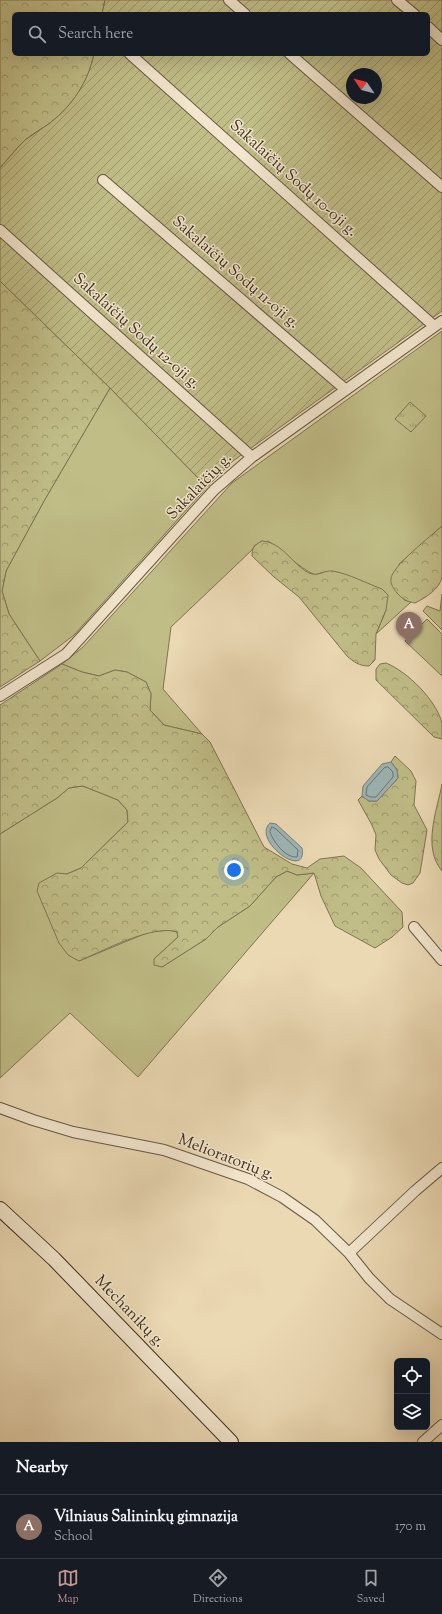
<!DOCTYPE html>
<meta charset="utf-8">
<style>
:root{--surface:#171b24;--page:#20242c;--text:#f1f3f6;--muted:#9ea1a6;--line:#363941;--accent:#c59692}
body{margin:0;font-family:"Sorts Mill Goudy",serif;background:var(--page);color:var(--text)}
.controls{position:absolute;right:12px;bottom:12px;display:grid;overflow:hidden;border-radius:6px;box-shadow:0 4px 16px #0002}
.controls button{width:36px;height:36px;display:grid;place-items:center;padding:0;border:0;border-bottom:1px solid var(--line);background:var(--surface);color:var(--text);font:20px sans-serif}
.compass{position:absolute;left:346px;top:68px;width:36px;height:36px;border-radius:50%;background:var(--surface);box-shadow:0 4px 16px #0002;rotate:305deg}
.you{position:absolute;left:234px;top:870px;width:14px;height:14px;margin:-10px;border:3px solid #fff;border-radius:50%;background:#1a73e8;box-shadow:0 0 0 6px #1a73e833}
.badge{display:grid;place-items:center;width:26px;height:26px;border-radius:50%;background:var(--accent);color:#fff;font-size:13px;font-weight:700}
.pin{position:absolute;translate:-50% -33px;filter:drop-shadow(0 1px 2px #0008)}
.pin::after{content:'';position:absolute;top:21px;width:14px;height:12px;background:inherit;clip-path:polygon(0 0,100% 0,50% 100%)}
.list{margin:0;padding:0;list-style:none}
h2{display:flex;justify-content:space-between;align-items:center;height:52px;margin:0;padding:0 16px;font-size:17px}
h2 small{font-size:13px;font-weight:400;color:var(--muted)}
.list li{display:grid;grid-template-columns:26px 1fr auto;gap:12px;align-items:center;box-sizing:border-box;height:64px;padding:0 16px;border-top:1px solid var(--line)}
.list b{display:block;font-size:15px;white-space:nowrap}
.list p{margin:0;font-size:13px;white-space:nowrap;color:var(--muted)}
.list em{font-size:13px;font-style:normal;color:var(--muted)}
.icon{flex:none;width:22px;height:22px;fill:none;stroke:currentColor;stroke-width:2;stroke-linecap:round;stroke-linejoin:round}
.map{position:relative;flex:none;width:442px;height:1442px;overflow:hidden}
.search{position:absolute;background:var(--surface);box-shadow:0 4px 16px #0002;left:12px;right:12px;top:12px;height:44px;display:flex;align-items:center;gap:10px;box-sizing:border-box;padding:0 14px;border-radius:6px;color:var(--muted);font-size:15px}
.sheet{height:116px;background:var(--surface)}
nav{display:flex;justify-content:space-around;align-items:center;box-sizing:border-box;height:56px;border-top:1px solid var(--line);background:var(--surface);font-size:11px;color:var(--muted)}
nav a{display:grid;justify-items:center;gap:2px}
nav .on{color:var(--accent)}
.map>svg:first-child{display:block}
.grass{fill:#c0bd87;stroke:#7e7552}
.forest{fill:url(#forest-crowns);stroke:#7e7552}
.park{fill:url(#park-tufts);stroke:#7e7552}
.garden{fill:url(#garden-furrows);stroke:#7e7552;fill-rule:evenodd}
.water{fill:#9eb7b9;stroke:#77807a}
.lines{fill:none;stroke-linecap:round;stroke-linejoin:round}
.shore{stroke:#6e726a;stroke-width:1}
.street-casing{stroke:#685842;stroke-width:12}
.secondary-casing{stroke:#3d2d1c;stroke-width:16}
.street{stroke:#f2e6ce;stroke-width:10}
.secondary{stroke:#f2e6ce;stroke-width:14}
.labels{text-anchor:middle;dominant-baseline:central;stroke-width:3;stroke-linejoin:round;paint-order:stroke}
.street-label{font-size:16px;fill:#3d2d1c;stroke:#f2e6ce}
</style>
<div class="map">
<svg width="442" height="1442" viewBox="0 0 442 1442">
<defs>
<pattern id="forest-crowns" width="20" height="18" patternUnits="userSpaceOnUse"><rect width="20" height="18" fill="#c0bd87"/><path d="M2 6a3 3 0 1 1 6 0M12 15a3 3 0 1 1 6 0" fill="none" stroke="#9d9a6e"/></pattern>
<pattern id="park-tufts" width="24" height="20" patternUnits="userSpaceOnUse"><rect width="24" height="20" fill="#c0bd87"/><path d="M3 7l-1-3M5 7V3M7 7l1-3M15 17l-1-3M17 17v-4M19 17l1-3" fill="none" stroke="#9d9a6e"/></pattern>
<pattern id="garden-furrows" width="10" height="10" patternUnits="userSpaceOnUse"><rect width="10" height="10" fill="#c0bd87"/><path d="M-1 1l2-2M0 10L10 0M9 11l2-2" fill="none" stroke="#9d9a6e"/></pattern>
</defs>
<rect width="100%" height="100%" fill="#ebd9b4"/>
<filter id="stains"><feTurbulence type="fractalNoise" baseFrequency=".005" numOctaves="4"/><feColorMatrix values="0 0 0 0 .2 0 0 0 0 .09 0 0 0 0 .02 0 0 0 .5 -.17"/></filter>
<radialGradient id="worn" r=".72"><stop offset=".6" stop-color="#630" stop-opacity="0"/><stop offset="1" stop-color="#630" stop-opacity=".3"/></radialGradient>
<!-- grass -->
<path class="grass" d="M442,331V526L399,564L404,600L411,602L376,634L386,610L324,572L315,575C298,567 284,552 268,541L255,545L252,550L171,627L163,689L202,734L164,725L150,710L151,694L146,682L127,672L115,670L99,676L82,672L62,664L83,647L232,483Z
M110,388L207,487L74,635L40,661L9,614L2,591L6,571L44,501Z
M442,594V630L423,611L427,606L440,611Z
M427,619L442,634V676L405,641Z
M83,786L118,800L127,810L128,822L81,868L67,874H57L79,961L149,932L169,930L177,932L178,937L154,959L162,967L206,939L218,927L250,906L276,877L287,871L297,875L314,873L138,1077L70,1013L0,1078V834L57,798L69,788Z"/>
<!-- forest -->
<path class="forest" d="M0,0H105L102,14H14V54H94C88,82 73,105 50,123C42,129 33,133 25,140C16,149 8,159 0,168Z
M0,281L110,388L44,501L6,571L2,591L9,614L40,661L0,687Z
M442,526C442,541 442,564 442,577C440,589 425,598 415,603C408,602 402,599 397,593C394,589 390,584 391,579C391,567 431,536 442,526Z
M262,541C282,542 293,565 309,573C319,577 323,570 333,571C349,574 366,583 382,589L388,595L386,610L376,634L375,660L369,666C359,666 354,662 347,656L299,597L274,577L252,556C252,548 254,545 262,541Z
M386,663C408,672 436,700 442,723C442,728 442,734 442,739L434,737L376,680V669L380,664Z
M62,664L82,672L99,676L115,670L127,672L146,682L151,694L150,710L164,725L202,734L210,742L264,847L292,864L307,868L320,859L344,856L361,868L402,912L403,927L392,937L375,948L335,926L321,896L314,873L297,875L287,871L276,877L250,906L218,927L206,939L162,967L154,965V959L178,937L177,932C153,924 103,951 79,961L68,955L59,943L37,891L39,883L57,873L67,874L81,868L128,822L127,810L118,800L83,786L69,788L57,798L0,834V705Z
M395,756L411,771L416,781L414,805L427,830L420,873L413,883L408,885L402,883L391,875L379,859L375,850L376,835L372,825L358,800L362,796L369,801H377L398,778L397,770L391,762Z
M442,784V871C422,847 437,811 442,784Z"/>
<!-- park -->
<path class="park" d="M410,402L426,416L411,432L395,419Z"/>
<!-- garden -->
<path class="garden" d="M105,0H442V311L233,461L207,487L110,388L0,281V168C8,159 16,149 25,140C33,134 42,129 50,123C73,105 88,82 94,54H428V14H102ZM352,74H376V98H352Z"/>
<!-- water -->
<path class="water" d="M391,762L397,770L398,778L377,801H369L362,796L363,786L382,764Z
M270,823L276,824L302,848C308,882 251,840 270,823Z"/>
<g class="lines">
<!-- shore -->
<path class="shore" d="M388,767L393,772V777L376,797H370L366,795L367,787L384,768Z
M272,827L276,829L298,850L297,857C285,858 273,841 270,832Z"/>
<defs>
<path id="street" d="M229,0L245,14
M397,0L414,14
M428,27L442,40
M130,54L434,326
M290,54L442,187
M103,180L346,390
M0,230L252,457
M0,696L66,654L214,490L252,457L442,321
M414,927L442,960
M0,1108L33,1120L73,1132L164,1150L248,1179L282,1197L315,1220L349,1253L369,1278L390,1299L442,1334
M349,1253L415,1191L442,1168
M423,1442L442,1425"/>
<path id="secondary" d="M0,1209L54,1259L231,1442"/>
</defs>
<!-- street casing -->
<use href="#street" class="street-casing"/>
<!-- secondary casing -->
<use href="#secondary" class="secondary-casing"/>
<!-- street -->
<use href="#street" class="street"/>
<!-- secondary -->
<use href="#secondary" class="secondary"/>
</g>
<g class="labels">
<!-- street labels -->
<g class="street-label">
<text transform="translate(293 179) rotate(42)">Sakalaičių Sodų 10-oji g.</text>
<text transform="translate(235 273) rotate(41)">Sakalaičių Sodų 11-oji g.</text>
<text transform="translate(136 332) rotate(42)">Sakalaičių Sodų 12-oji g.</text>
<text transform="translate(200 487) rotate(-46)">Sakalaičių g.</text>
<text transform="translate(226 1158) rotate(21)">Melioratorių g.</text>
<text transform="translate(129 1312) rotate(46)">Mechanikų g.</text>
</g>
</g>
<rect width="100%" height="100%" filter="url(#stains)"/>
<rect width="100%" height="100%" fill="url(#worn)"/>
</svg>
<div class="controls">
<button><svg class="icon" aria-label="locate" viewBox="0 0 24 24"><circle cx="12" cy="12" r="6"/><path d="M12 2v4M12 18v4M2 12h4M18 12h4"/></svg></button>
<button><svg class="icon" aria-label="layers" viewBox="0 0 24 24"><path d="M12 4l9 5-9 5-9-5zM3 14l9 5 9-5"/></svg></button>
</div>
<svg class="compass" viewBox="-18 -18 36 36"><path d="M0-13l5 13h-10z" fill="#e53935"/><path d="M0 13l5-13h-10z" fill="#9ea1a6"/></svg>
<div class="you"></div>
<div class="pin badge" style="left:409px;top:645px;background:#8d6e63">A</div>
<div class="search"><svg class="icon" aria-label="search" viewBox="0 0 24 24"><circle cx="10" cy="10" r="6"/><path d="M15 15l6 6"/></svg>Search here</div>
</div>
<section class="sheet">
<h2>Nearby<small></small></h2>
<ul class="list">
<li><span class="badge" style="background:#8d6e63">A</span><div><b>Vilniaus Salininkų gimnazija</b><p>School</p></div><em>170 m</em></li>
</ul>
</section>
<nav>
<a class="on"><svg class="icon" aria-label="map" viewBox="0 0 24 24"><path d="M3 6l6-2 6 2 6-2v14l-6 2-6-2-6 2zM9 4v14M15 6v14"/></svg>Map</a>
<a><svg class="icon" aria-label="directions" viewBox="0 0 24 24"><path d="M12 3l9 9-9 9-9-9zM9 14v-3h6M13 9l2 2-2 2"/></svg>Directions</a>
<a><svg class="icon" aria-label="saved" viewBox="0 0 24 24"><path d="M7 4h10v16l-5-4-5 4z"/></svg>Saved</a>
</nav>
